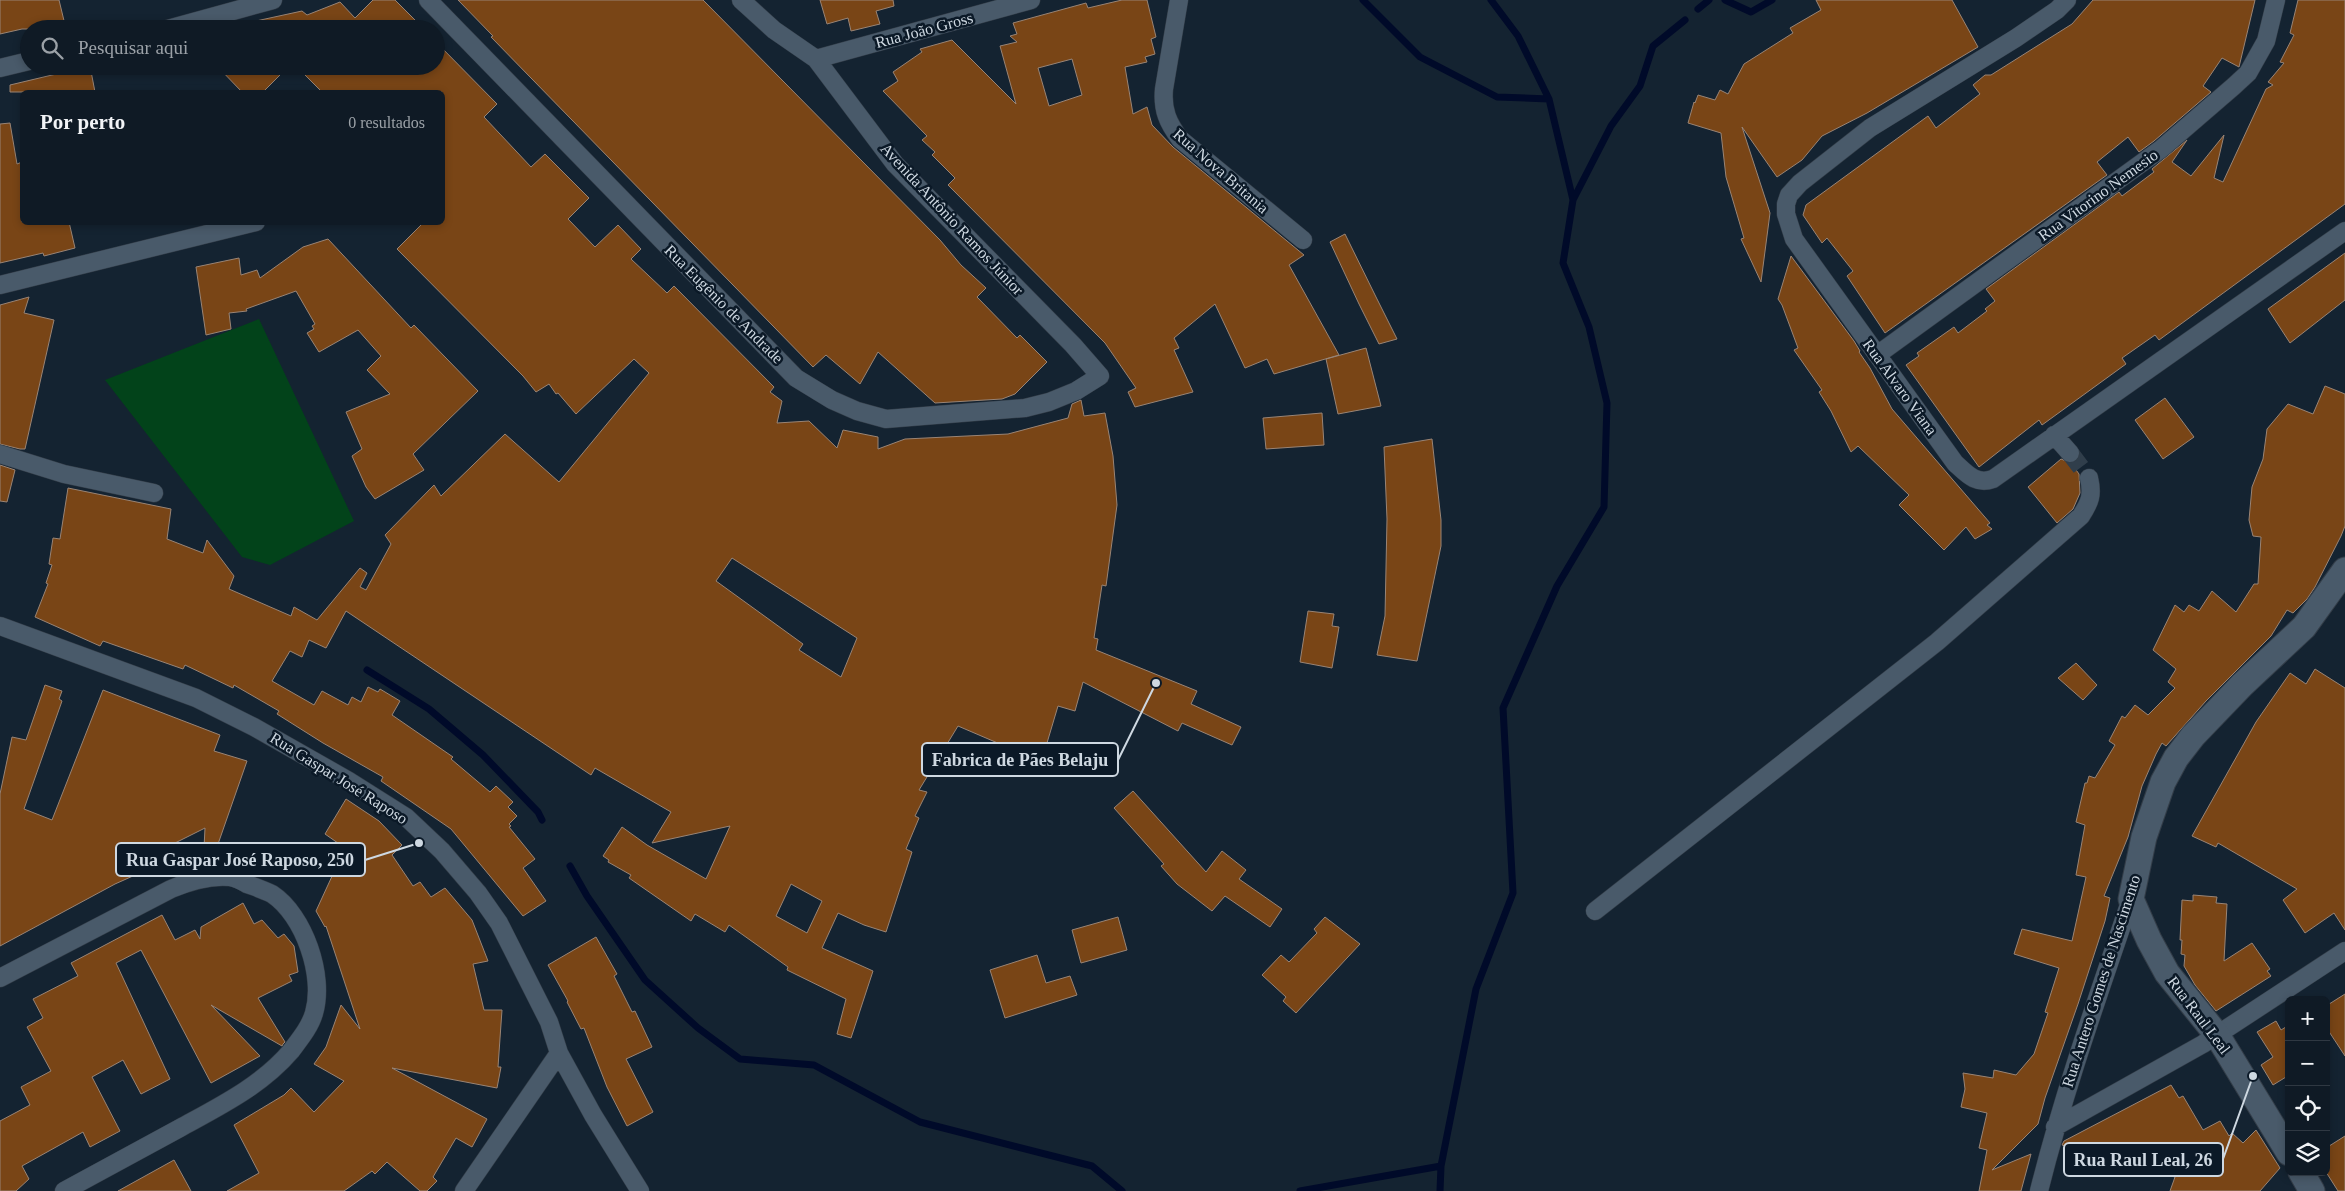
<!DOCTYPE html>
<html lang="pt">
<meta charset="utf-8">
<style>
:root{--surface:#0f1a25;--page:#18232d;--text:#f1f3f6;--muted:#9ba1a7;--line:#2f3842}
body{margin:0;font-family:"Times New Roman",serif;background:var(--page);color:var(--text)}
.controls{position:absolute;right:15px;bottom:15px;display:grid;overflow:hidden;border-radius:8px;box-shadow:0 2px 8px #0003}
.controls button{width:45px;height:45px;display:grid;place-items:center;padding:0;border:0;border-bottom:1px solid var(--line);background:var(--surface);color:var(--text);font:25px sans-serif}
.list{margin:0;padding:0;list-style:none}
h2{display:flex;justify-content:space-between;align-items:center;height:65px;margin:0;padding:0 20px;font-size:21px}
h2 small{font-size:16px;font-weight:400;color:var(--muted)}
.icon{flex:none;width:28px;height:28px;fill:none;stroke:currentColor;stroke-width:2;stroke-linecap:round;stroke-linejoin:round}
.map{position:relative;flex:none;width:2345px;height:1191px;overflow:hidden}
.search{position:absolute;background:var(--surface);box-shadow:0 2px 8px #0003;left:20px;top:20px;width:425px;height:55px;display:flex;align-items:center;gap:12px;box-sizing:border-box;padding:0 18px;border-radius:28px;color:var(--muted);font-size:19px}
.panel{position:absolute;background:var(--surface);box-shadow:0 2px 8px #0003;left:20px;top:90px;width:425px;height:135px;border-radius:8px}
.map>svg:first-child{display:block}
.green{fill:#02431a}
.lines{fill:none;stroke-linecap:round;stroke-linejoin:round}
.stream{stroke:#000a29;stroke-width:7}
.building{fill:#794516;stroke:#998475;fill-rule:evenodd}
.street-tunnel{stroke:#303e4b;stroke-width:18;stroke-dasharray:18 9;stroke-linecap:butt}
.street-casing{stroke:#333d48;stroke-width:19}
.secondary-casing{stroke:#333d48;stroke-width:27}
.street{stroke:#495a6a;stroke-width:18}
.secondary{stroke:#495a6a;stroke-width:25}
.labels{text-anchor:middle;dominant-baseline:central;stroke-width:5;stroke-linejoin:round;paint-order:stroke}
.street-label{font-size:16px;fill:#ced8e1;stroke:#0b1927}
.leader{fill:none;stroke:#ced8e1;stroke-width:2}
.callout-dot{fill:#ced8e1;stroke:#0b1927;stroke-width:2}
.callout{fill:#0b1927;stroke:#ced8e1;stroke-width:2}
.callout-label{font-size:18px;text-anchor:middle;font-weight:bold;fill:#ced8e1}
</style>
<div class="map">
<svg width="2345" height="1191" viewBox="0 0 2345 1191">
<rect width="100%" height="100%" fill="#142331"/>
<!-- green -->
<path class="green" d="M259,319L354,521L270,565L242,557L105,380Z"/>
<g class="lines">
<!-- stream -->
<path class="stream" d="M1363,0L1420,57L1497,97L1549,99L1573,200L1563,263L1589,327L1607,403L1604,507L1557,586L1503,708L1513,893L1476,989L1441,1166L1440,1191
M1491,0L1518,36L1549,99
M1725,0L1751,12L1772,0
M1698,9L1709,0
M1573,200L1611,126L1640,86L1653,46L1685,20
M367,670L429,709L483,755L538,812L542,820
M570,866L587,896L645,980L698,1028L740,1059L814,1065L920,1122L1092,1166L1122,1191
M1300,1191L1441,1166"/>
</g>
<!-- building -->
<path class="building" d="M0,0H59L66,29H22L0,34Z
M373,0H395L424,29H257L256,21L302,11L307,15L340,2L355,18Z
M458,0H703L940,240L961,265L986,288L977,297L1017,338L1020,335L1047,362L1015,394L1002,399L935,403L878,352L860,384L826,355L813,367L491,37L493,36Z
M820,0H893L894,6L876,11L880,24L851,31L848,18L827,24Z
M1122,0H1147L1156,37L1151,39L1155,54L1145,57L1147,62L1125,67L1133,114L1147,107L1152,125L1173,147L1304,255L1289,265L1339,355L1274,374L1267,359L1245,368L1215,304L1174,338L1179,348L1174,350L1193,392L1135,407L1128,392L1136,388L1105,343L948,185L955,178L932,155L935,152L922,140L927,136L883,91L898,81L893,72L922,52L920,49L952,40L1016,104L1000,46L1017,42L1010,36L1017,34L1013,23L1086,3L1088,8ZM1072,59L1082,95L1049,106L1038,68Z
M1816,0H1952L1978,47L1867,113L1822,136L1802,160L1777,177L1742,127L1770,213L1761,282L1741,239L1744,238L1726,177L1721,133L1688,123L1694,102L1695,103L1698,95L1715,100L1720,90L1728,94L1744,64L1793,33L1790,28L1821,10Z
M2093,0H2255L2239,67L2222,58L2203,86L2211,92L2154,141L2139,152L2128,137L2097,162L2107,175L1885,333L1847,276L1853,271L1827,238L1822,243L1803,215L1806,205L1928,116L1936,128L1980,94L1973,85L1985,75H1991L2072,24Z
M2298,0H2345V204L2159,340L2155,335L2122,358L2126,364L2042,425L2039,420L1979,467L1906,365L1919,356L1917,353L1954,327L1958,333L1987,311L1985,309L1995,301L1986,289L2119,192L2122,196L2154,172L2152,169L2187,140L2172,162L2191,176L2224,135L2214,178L2223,182L2266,89L2273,85L2268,82L2284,63L2280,62L2294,35L2290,33Z
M436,42L497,104L484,117L531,167L545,154L589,198L568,219L595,247L618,225L641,249L631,259L667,293L674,286L774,387L770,392L782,401L777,423L809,421L837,448L843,430L878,437V449L905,439L1008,434L1068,418L1072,404L1081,400L1084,416L1105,413L1113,456L1117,505L1106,586L1102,585L1094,638L1098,639L1096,650L1197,691L1191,704L1241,727L1232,745L1182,723L1178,731L1083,682L1075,711L1058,706L1044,753L1026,747L1022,757L1006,751L1007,747L958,726L919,790L927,792L915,816L919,818L906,849L912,852L886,932L864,925L838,913L822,948L873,971L851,1038L837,1034L846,999L787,970L788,967L729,925L725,932L695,914L691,921L629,878L631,875L608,862L609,860L603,856L622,827L647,845L706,879L730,826L652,843L671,812L595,768L591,775L346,611L326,648L309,640L302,657L290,651L272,681L314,705L322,691L348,705L352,697L361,702L368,687L378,692L380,689L400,701L392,715L453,757L451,759L490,792L496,786L513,802L508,807L517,816L509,824L511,826L509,827L535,859L523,868L546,901L523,916L451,829L381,781L383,777L323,743L277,714L279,711L234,685L233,688L185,665L183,669L103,641L100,646L35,617L48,584L46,583L52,565L49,564L53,538L60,539L68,488L171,509L167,539L203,553L207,540L234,576L229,589L291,616L294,607L317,620L360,568L367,573L360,587L366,590L391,544L385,535L434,485L441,496L505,434L559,482L649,373L634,359L576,414L558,393L556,394L549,384L536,392L523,376L397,249L424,222H442V92H322L296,66H436ZM732,558L857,638L841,677L799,650L803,644L716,581ZM791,884L822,901L807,933L776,916Z
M90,66L95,92H10V85Z
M217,66H289L263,92H242Z
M10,123L17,164L22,162V222H69L75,248L44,256L43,253L0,263V124Z
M1345,234L1376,297L1397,339L1379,344L1359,304L1330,242Z
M328,239L411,328L414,325L478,391L413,454L424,470L375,499L366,487L352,456L362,449L346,412L390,394L367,370L381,356L358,330L319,352L307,333L314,329L312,326L315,324L296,291L246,309L247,311L229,313L231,329L206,335L196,267L239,258L241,275L257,270L260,278L303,247Z
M2345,253V300L2290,343L2268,309Z
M1791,256L1854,341L1860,351L1859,352L1870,368L1892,409L1990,523L1987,525L1992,529L1975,539L1966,527L1944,550L1899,505L1909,495L1858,446L1851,452L1831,411L1819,392L1822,390L1794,350L1798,348L1782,305L1778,299Z
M29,297L24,313L54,320L25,449H20L0,444V305Z
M1366,348L1381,406L1338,414L1326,359Z
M2325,386L2345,394V526L2341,536L2315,587L2307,599L2293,613L2287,610L2271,636L2206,701L2166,746L2162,743L2156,754L2142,786L2128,837L2104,896L2110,898L2105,921L2078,1004L2045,1098L2038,1124L1992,1170L2031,1154L2021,1191H1979L1987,1150L1979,1148L1987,1113L1961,1107L1965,1089L1963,1073L1993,1078L1994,1070L2016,1075L2034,1054L2048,1013L2045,1012L2059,968L2014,954L2022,929L2072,941L2086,877L2076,875L2085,825L2076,822L2085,783H2087L2089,776L2095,778L2115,745L2109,741L2122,716L2125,718L2135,705L2148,715L2175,688L2168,682L2176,669L2153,650L2175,605L2184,612L2189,605L2199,611L2212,591L2236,612L2254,584H2258L2261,537L2253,536L2249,520L2252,487L2263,459L2267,429L2288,404L2313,414Z
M2165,398L2194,437L2163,459L2135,420Z
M1322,413L1324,445L1266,449L1263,418Z
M1432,439L1441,520V546L1417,661L1377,655L1385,616L1387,519L1384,447Z
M2061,459L2071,463L2079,474L2080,493L2073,509L2057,523L2028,487Z
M0,465L15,470L7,502L0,501Z
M1308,611L1334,614L1332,626L1339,627L1332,668L1300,662Z
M2076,663L2097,685L2083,700L2058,678Z
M2315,669L2345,688V930L2334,913L2305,933L2283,900L2297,889L2218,843L2216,847L2192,836L2256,722L2290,673L2306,684Z
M45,685L62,691L59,699L62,701L24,809L52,820L103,690L220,735L214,751L247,761L210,867L203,868L205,828L157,852L162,863L115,884L0,946V794L12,737L26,740Z
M1133,791L1206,872L1222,851L1246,870L1239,879L1282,909L1270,927L1225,896L1212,911L1177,884L1161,866L1164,864L1114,808Z
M346,799L379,821L402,845L392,855L413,886L420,882L431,897L445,888L472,920L488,961L473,964L484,1010H502L498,1067H501L497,1088L392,1068L487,1119L472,1147L456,1138L433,1177L437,1181L427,1191H420L387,1162L375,1174L372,1171L344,1191H227L259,1173L234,1125L284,1095L291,1088L314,1112L344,1081L314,1064L326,1047L341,1005L360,1029L326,926L325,927L316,911L345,848L325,834Z
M2193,895L2217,897L2216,903L2227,904L2224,961L2252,943L2270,969L2267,971L2271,976L2216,1011L2195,985L2184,966L2185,955L2181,954L2182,940H2180L2182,900L2193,901Z
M243,903L254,924L262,920L278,938L284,934L294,946L298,972L289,975L292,981L258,998L285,1042L283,1044L282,1046L211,1005L260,1056L211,1083L141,950L116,963L170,1079L141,1094L123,1060L92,1077L120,1131L90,1147L83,1132L22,1166L29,1179L16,1191H0V1121L30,1105L21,1087L51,1071L27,1027L43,1018L33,999L78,976L71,963L162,915L175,940L195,930L200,939L201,927Z
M1118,917L1127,950L1081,963L1072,930Z
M1325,917L1360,944L1296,1013L1283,1001L1286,997L1262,975L1281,955L1289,962L1317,933L1314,929Z
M596,937L617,974L614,976L632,1012L635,1011L652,1047L626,1059L653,1112L627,1126L607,1087L584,1028L581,1029L567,1002L568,1001L548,965Z
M1037,955L1046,983L1070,976L1077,995L1005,1018L990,970Z
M2345,994V1056L2326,1027V1006Z
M2276,1021L2281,1030L2289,1025V1081L2286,1077L2273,1085L2261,1065L2273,1057L2257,1032Z
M2171,1085L2179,1098L2183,1096L2203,1130L2220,1121L2229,1136L2232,1133L2243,1143L2256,1130L2280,1168L2260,1191H2170L2175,1177L2062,1145L2064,1141Z
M2345,1136V1191H2338L2326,1172V1148Z
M174,1160L191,1191H118Z"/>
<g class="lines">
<!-- street-tunnel -->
<path class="street-tunnel" d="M2070,453L2089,478"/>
<defs>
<path id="street" d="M428,0L796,378L832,400L857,411L886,419L1025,408L1049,402L1076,391L1100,376L1073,345L895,164L816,59L774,30L741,0
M1179,0L1164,89C1162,110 1168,123 1180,139L1303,240
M2067,0L2057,10L2016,38L1870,128L1800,183L1789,195L1786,204V214L1794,239L1955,463C1967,474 1976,485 1993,479L2345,231
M168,29L273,0
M816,59L1031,0
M0,68L29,61
M0,285L256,222
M1877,355L2161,149L2234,86L2248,73L2266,41L2276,0
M2054,435L2070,453
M0,454L64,474L154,493
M0,626L196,698L254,727L349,781L406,817L442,851L478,893L499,923L549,1022L559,1053L593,1115L640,1191
M1595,911L1937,642L2081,516C2090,502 2093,495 2089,478
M0,978L171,889C190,881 209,875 230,877C236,878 242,881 247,884C255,887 264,890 272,894C304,915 325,976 314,1013C310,1027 300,1039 291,1051C261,1086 220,1106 180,1128C141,1149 102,1170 64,1191
M2055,1127L2203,1044L2345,951
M464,1191L559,1053
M2039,1191C2064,1091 2098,996 2131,899"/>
<path id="secondary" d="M2289,1153L2217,1035L2167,973L2149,940L2131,899L2144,837L2163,782L2176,758L2193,736L2242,685L2304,627L2345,570
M2301,1172L2312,1191"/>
</defs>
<!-- street casing -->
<use href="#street" class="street-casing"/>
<!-- secondary casing -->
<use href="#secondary" class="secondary-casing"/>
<!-- street -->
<use href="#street" class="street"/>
<!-- secondary -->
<use href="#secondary" class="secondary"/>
</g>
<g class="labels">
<!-- street labels -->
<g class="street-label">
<text transform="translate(924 30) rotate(-15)">Rua João Gross</text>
<text transform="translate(1221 171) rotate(41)">Rua Nova Britania</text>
<text transform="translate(2098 195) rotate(-36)">Rua Vitorino Nemesio</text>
<text transform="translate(952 219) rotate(47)">Avenida Antônio Ramos Júnior</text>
<text transform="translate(724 304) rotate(45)">Rua Eugênio de Andrade</text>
<text transform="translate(1900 387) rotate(54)">Rua Alvaro Viana</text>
<text transform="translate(339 778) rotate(32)">Rua Gaspar José Raposo</text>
<text transform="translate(2101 981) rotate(-72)">Rua Antero Gomes de Nascimento</text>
<text transform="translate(2199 1015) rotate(53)">Rua Raul Leal</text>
</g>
</g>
<!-- callouts -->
<path class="leader" d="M1156 683L1118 760M419 843L365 860M2253 1076L2223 1159"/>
<g class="callout-dot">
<circle cx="1156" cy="683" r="5"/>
<circle cx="419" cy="843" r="5"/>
<circle cx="2253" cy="1076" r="5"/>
</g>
<g class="callout">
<rect x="922" y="743" width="196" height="33" rx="5"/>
<rect x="116" y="843" width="249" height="33" rx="5"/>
<rect x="2064" y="1143" width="159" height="33" rx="5"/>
</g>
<g class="callout-label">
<text x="1020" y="766">Fabrica de Pães Belaju</text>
<text x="240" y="866">Rua Gaspar José Raposo, 250</text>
<text x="2143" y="1166">Rua Raul Leal, 26</text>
</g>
</svg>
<div class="controls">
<button>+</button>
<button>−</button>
<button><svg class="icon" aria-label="locate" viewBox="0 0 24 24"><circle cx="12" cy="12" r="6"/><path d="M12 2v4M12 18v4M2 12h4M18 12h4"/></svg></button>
<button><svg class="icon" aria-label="layers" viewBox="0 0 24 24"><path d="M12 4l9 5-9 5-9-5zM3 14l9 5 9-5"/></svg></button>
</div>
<div class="search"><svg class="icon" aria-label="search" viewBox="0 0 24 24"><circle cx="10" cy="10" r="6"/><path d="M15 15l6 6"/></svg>Pesquisar aqui</div>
<section class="panel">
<h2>Por perto<small>0 resultados</small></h2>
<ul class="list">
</ul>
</section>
</div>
